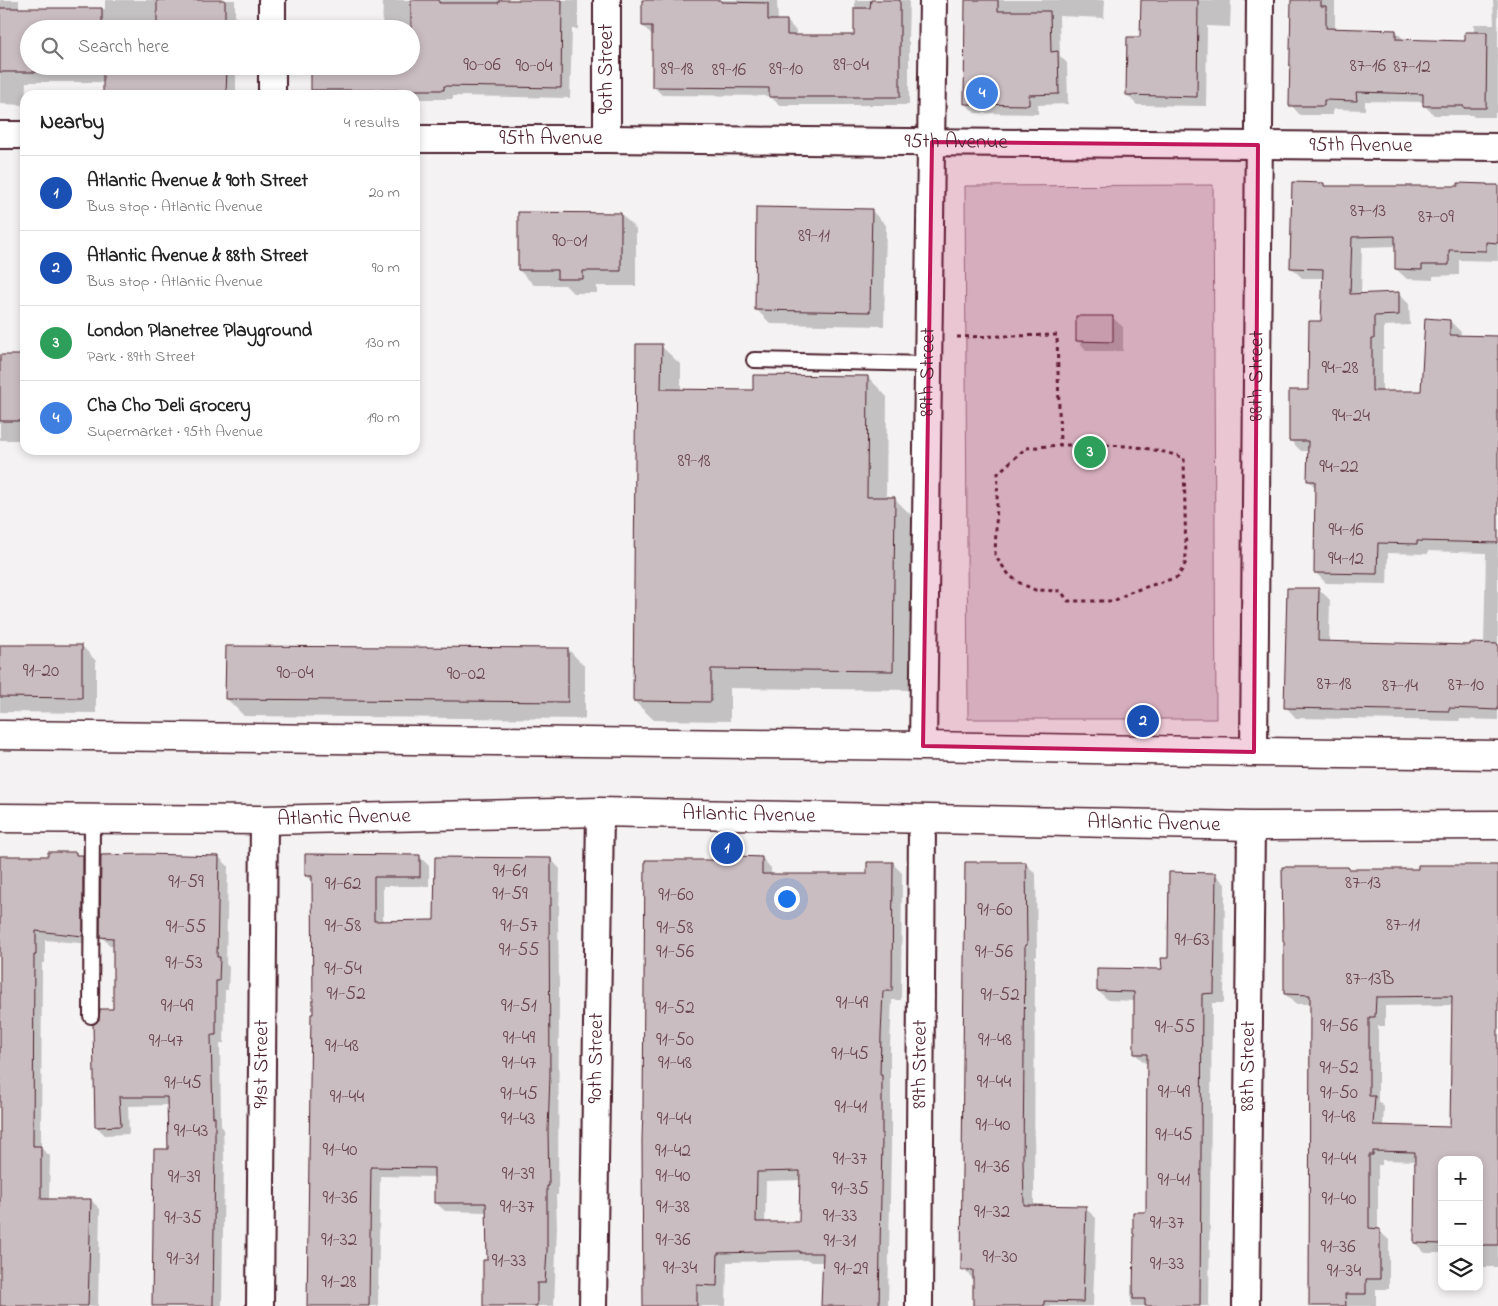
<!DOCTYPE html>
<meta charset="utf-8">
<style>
:root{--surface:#fff;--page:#f2f2f2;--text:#222;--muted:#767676;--line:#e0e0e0;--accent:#0f766e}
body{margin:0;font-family:"Indie Flower",sans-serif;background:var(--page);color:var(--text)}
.controls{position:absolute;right:15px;bottom:15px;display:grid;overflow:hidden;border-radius:10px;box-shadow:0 2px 8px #0003}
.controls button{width:45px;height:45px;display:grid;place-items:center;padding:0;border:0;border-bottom:1px solid var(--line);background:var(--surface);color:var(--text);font:25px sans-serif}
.you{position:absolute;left:786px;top:898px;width:18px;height:18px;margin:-12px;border:4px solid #fff;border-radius:50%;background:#1a73e8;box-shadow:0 0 0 8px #1a73e833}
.badge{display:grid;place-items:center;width:32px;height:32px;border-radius:50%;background:var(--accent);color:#fff;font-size:16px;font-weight:700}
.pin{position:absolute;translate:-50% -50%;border:2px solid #fff;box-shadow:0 1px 5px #0006}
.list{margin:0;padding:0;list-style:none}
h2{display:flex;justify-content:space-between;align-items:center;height:65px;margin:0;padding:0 20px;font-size:21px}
h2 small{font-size:16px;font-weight:400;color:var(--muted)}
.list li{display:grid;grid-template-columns:32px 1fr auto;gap:15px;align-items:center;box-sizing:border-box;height:75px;padding:0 20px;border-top:1px solid var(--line)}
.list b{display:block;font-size:19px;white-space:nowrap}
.list p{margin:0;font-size:16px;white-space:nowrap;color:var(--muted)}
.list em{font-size:16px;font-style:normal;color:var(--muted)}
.icon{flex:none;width:28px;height:28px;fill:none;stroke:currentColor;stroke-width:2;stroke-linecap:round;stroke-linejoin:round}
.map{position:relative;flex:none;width:1498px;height:1306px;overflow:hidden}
.search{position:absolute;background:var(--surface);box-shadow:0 2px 8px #0003;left:20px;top:20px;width:400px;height:55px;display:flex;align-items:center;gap:12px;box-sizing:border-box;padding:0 18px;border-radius:28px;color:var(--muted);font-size:19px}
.panel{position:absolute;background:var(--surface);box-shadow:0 2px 8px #0003;left:20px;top:90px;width:400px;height:365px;border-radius:15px}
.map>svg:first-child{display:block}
.green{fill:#dbd2d5;stroke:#927880}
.shadow{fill:#0003;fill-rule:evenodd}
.building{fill:#cabdc1;stroke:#4a1f2b;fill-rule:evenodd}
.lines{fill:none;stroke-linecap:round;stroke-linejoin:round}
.service-casing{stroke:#4a1f2b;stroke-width:18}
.minor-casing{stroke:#4a1f2b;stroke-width:30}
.primary-casing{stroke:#4a1f2b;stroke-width:31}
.path{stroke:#4a1f2b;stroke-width:3;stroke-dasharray:4 4;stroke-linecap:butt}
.service{stroke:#fff;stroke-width:14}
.minor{stroke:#fff;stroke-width:26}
.primary{stroke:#fff;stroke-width:28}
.marked{fill:#c2185b;fill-opacity:0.2;stroke:#c2185b;stroke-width:4;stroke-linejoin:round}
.labels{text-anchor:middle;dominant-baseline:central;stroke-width:4;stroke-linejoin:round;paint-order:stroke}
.number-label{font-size:19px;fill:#6a4650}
.street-label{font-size:21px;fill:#4a1f2b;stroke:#fff}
</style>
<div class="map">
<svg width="1498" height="1306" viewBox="0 0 1498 1306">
<rect width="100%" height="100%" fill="#f4f2f2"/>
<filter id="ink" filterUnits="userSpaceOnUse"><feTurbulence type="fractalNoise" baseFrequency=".02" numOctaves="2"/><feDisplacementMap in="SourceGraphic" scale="10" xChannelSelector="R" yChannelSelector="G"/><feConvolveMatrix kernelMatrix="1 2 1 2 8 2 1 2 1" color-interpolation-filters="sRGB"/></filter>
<g filter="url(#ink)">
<!-- green -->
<path class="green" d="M1213,185L1216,719H968L965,186Z"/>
<!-- shadow -->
<path class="shadow" d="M0,0H19V9H105V0H235V29H29V66H236V95H104V82H26L25,105L0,104Z
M383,0H578V29H572L570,98L453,96V99H415V95H318L312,89L411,66V29H382Z
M643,0H777L778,21H787L796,31V36L855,37V0H909L908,41L909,42V105H779L770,96L662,95L653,86L652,35L643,26Z
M966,0H1105L1104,18L1059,16L1060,56L1067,63L1068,104L1038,105V114L975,113L965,103Z
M1143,0H1231L1230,27L1207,26L1206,106L1137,105L1127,95L1142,39Z
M1292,0H1335V30L1396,31L1405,41L1466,42L1474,33V24H1494L1493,0H1498V113H1495V117H1474L1472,115H1434L1424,105V102L1365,101V110L1333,109V115H1300L1291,105Z
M1323,184L1326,188L1459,187V184L1498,185V261L1459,260V275L1433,276V280L1407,279L1396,269V246L1362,247L1361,295L1398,293L1409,304L1410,325L1384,326V349H1382V392H1422L1450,321L1461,332L1460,336L1498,337V720L1459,719L1460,721L1296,718L1286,707L1319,589L1330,600L1329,642L1472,646L1484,645L1486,553L1428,551V554L1388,553L1387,584L1326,583L1315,572L1316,488L1308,480L1309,451H1301L1290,440L1309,392L1322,322L1324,278H1302L1291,267Z
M871,210L886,225L884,326L771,324L756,309Z
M621,214L636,229V286H597V293H573L565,285H534L519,270Z
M1113,318L1123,327V351H1087L1078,341Z
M661,346L681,365V390L754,391L868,377L887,397L886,498H894L914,518L912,690L730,688V721L654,720L634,701Z
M0,356H25V440H0Z
M0,646H82L96,661V713L0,712Z
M568,649L585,667V719L244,716L226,698Z
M76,854L78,856H83L92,865L91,944L45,940V963H42L41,1148L50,1156L49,1200H91L100,1209L98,1306H0V857L49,858Z
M219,857L228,866L226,964L229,967L228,990H225L224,1043H220L221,1126L223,1128L224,1155L222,1306H154L169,1151V1105L128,1106L129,1134L105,1135L96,1126L114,1011V946H111L101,937Z
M420,857L429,866V886H383V922L436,921L551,859L560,869L559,915H558L559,984L558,1195H556L557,1227L554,1306H484L488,1261L487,1212L445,1211L435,1202V1177L380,1176L378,1306H309L314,1015L313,882L306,875Z
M762,858L771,868V875L868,876L892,863L902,873L901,1000H892L890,1045V1084L891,1086V1148L888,1306H823L824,1262H811L808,1260L727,1262L726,1306H644L738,861ZM801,1180V1223H765L766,1181Z
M1025,863L1036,874L1037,956H1035L1034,1207L1085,1208L1096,1218L1093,1306H974V1280L963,1269Z
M1498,866V1267H1479V1160H1442V1253H1425L1415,1243L1416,1161L1382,1160V1165H1378V1230L1389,1240V1289H1376V1306H1310L1311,1004H1295L1285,994L1351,871ZM1453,1005L1452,1128L1383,1127L1384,1107L1378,1101V1026H1385V1006Z
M1215,874L1225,884L1224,1003H1212L1209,1306H1131V1285H1134L1148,1213L1149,1063H1145L1135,1054V1001L1108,1000L1098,991L1163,971Z"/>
<!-- building -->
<path class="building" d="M157,0H225V29H157Z
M411,0H439V3H499V0H562L561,88L444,86V90H311V66H411Z
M642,0H721V2L768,3V20H787V35H854V8H870L871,0H900V97H769V88L652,87V26H642Z
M965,0H998V11H1050L1051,52L1058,51L1059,94L1029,95V105L964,104Z
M1141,0H1198L1197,97L1126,95L1127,37H1140Z
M1291,0H1321V6H1326V28L1396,30V39L1465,41V32H1487L1486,108H1464V106H1423V94L1356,92L1357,101L1324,100V106H1289Z
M0,8H102V29H29V66H102V72H0Z
M149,66H227L226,95H157V94L103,95V68H137Z
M1292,182L1324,183V186H1458V183L1487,184V185H1498V243L1486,242V251L1449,250V265H1422V270L1395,269V236L1352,237L1350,294L1399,292V315L1374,316V339H1372V391H1421L1425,318L1450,320V335L1498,336V543L1417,541V544L1378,543L1377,574L1314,573L1315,481H1307L1308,441H1289V390H1308L1309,321H1321L1323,269L1290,268Z
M756,207L872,209L870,312L755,310Z
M518,212L621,213V271H583V279H557V270H518Z
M1076,316H1113V342L1076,341Z
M636,344H662L661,389L753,390V375L868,376L867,497H895L893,671L711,669V702L633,701Z
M0,355H25V421H0Z
M1287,588H1319L1318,641L1470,645V643L1498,644V710L1449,708V711L1284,708Z
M0,645H82V698L0,697Z
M226,646L568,648V702L225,699Z
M48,852H76V855H83V936L36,931V955H34L33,1146H41V1199H91L88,1306H0V856H48Z
M145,854L219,856L217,957H220L219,981H216V1035H211L213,1117H215V1146L213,1306H152L154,1149H168L167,1097H119L121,1126L95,1127L93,1024L99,1020L100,1009H113V938L100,937L101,855Z
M305,854L420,855V877H374V921L434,920L435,857L551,858V906H549L550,1075L548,1131L549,1186H547V1251L545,1283H537V1306H483V1260H487L486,1203H434V1168L371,1167L369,1306H307L311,1014H313L312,876H305Z
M737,856L762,857V874H867V862H893L892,991H883L881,1035L880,1075H882V1138L879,1306H821L823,1253H800V1251L718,1253L717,1286L697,1285V1306H643L642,1140L643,1107L645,860H737ZM800,1171L799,1222H756L757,1172Z
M965,862H1026L1027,945L1025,946L1023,1161L1024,1205L1086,1206L1083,1302L1044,1301V1306H973V1270H961Z
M1418,865H1498V1245H1479V1160H1442V1244L1414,1243L1415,1152L1373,1151V1155H1369V1228L1380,1229V1279H1366V1294H1345L1346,1306H1309L1310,995L1284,994V941H1283L1282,867H1348L1349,869H1418ZM1452,996L1450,1127L1373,1125L1375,1096H1369V1017H1375L1376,997Z
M1169,872L1216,873L1214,993L1202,994L1200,1306H1145V1299H1133L1134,1234H1133V1212H1146L1147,1054H1134V992L1097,991V968L1162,969L1161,958H1168Z"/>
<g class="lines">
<defs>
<path id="service" d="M754,360L928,364
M91,1016L92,819"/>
<g id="minor">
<path d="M272,29V0"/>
<path d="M272,95V66"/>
<path d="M0,135H25"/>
<path id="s1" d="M415,139H607L907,142L1498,147"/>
<path d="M607,139V0"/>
<path id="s2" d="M923,746L933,0"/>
<path id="s3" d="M1254,752L1260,0"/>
<path id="s4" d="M260,1306L264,820"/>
<path id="s5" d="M593,1306L600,812"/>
<path id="s6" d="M919,1306L922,820"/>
<path id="s7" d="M1246,1306L1251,826"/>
</g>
<g id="primary">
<path d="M0,735L923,746L1254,752L1498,755"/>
<path id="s8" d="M0,818L264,820L600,812L1251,826L1498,825"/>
</g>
</defs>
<!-- service casing -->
<use href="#service" class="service-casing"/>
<!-- minor casing -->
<use href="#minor" class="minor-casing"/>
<!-- primary casing -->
<use href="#primary" class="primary-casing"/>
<!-- path -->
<path class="path" d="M957,337L1057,335L1060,445L1026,448L998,473L995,556L1010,576L1020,583L1035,590L1061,591L1068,601H1114L1130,592L1178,577L1186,562L1184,458C1142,443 1104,445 1060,445"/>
<!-- service -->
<use href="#service" class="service"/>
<!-- minor -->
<use href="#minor" class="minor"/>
<!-- primary -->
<use href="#primary" class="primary"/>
</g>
</g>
<!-- marked area -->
<path class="marked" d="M932,142L1258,145L1254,752L923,746Z"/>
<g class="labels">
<!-- number labels -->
<g class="number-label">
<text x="482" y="65">90-06</text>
<text x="851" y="65">89-04</text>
<text x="534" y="66">90-04</text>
<text x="1368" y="66">87-16</text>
<text x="1412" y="67">87-12</text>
<text x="677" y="69">89-18</text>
<text x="786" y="69">89-10</text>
<text x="729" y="70">89-16</text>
<text x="1368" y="211">87-13</text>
<text x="1436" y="217">87-09</text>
<text x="814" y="236">89-11</text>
<text x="570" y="241">90-01</text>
<text x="1340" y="368">94-28</text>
<text x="1351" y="416">94-24</text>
<text x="694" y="461">89-18</text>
<text x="1339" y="467">94-22</text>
<text x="1346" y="530">94-16</text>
<text x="1346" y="559">94-12</text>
<text x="41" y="671">91-20</text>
<text x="295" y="673">90-04</text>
<text x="466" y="674">90-02</text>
<text x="1334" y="684">87-18</text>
<text x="1466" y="685">87-10</text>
<text x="1400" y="686">87-14</text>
<text x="510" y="871">91-61</text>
<text x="186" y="882">91-59</text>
<text x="1363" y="883">87-13</text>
<text x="343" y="884">91-62</text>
<text x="510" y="894">91-59</text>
<text x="676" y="895">91-60</text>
<text x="995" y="910">91-60</text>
<text x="1403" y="925">87-11</text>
<text x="343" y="926">91-58</text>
<text x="519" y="926">91-57</text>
<text x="186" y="927">91-55</text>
<text x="675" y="928">91-58</text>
<text x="1192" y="940">91-63</text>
<text x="519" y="950">91-55</text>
<text x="675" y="952">91-56</text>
<text x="994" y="952">91-56</text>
<text x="184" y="963">91-53</text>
<text x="343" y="969">91-54</text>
<text x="1370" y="979">87-13B</text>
<text x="346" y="994">91-52</text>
<text x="1000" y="995">91-52</text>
<text x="852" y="1003">91-49</text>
<text x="177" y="1006">91-49</text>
<text x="519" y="1006">91-51</text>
<text x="675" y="1008">91-52</text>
<text x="1339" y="1026">91-56</text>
<text x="1175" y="1027">91-55</text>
<text x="519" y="1038">91-49</text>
<text x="675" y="1040">91-50</text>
<text x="995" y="1040">91-48</text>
<text x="166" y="1041">91-47</text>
<text x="342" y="1046">91-48</text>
<text x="850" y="1054">91-45</text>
<text x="519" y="1063">91-47</text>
<text x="675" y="1063">91-48</text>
<text x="1339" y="1068">91-52</text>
<text x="994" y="1082">91-44</text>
<text x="183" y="1083">91-45</text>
<text x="1174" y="1092">91-49</text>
<text x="1339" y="1093">91-50</text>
<text x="519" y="1094">91-45</text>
<text x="347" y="1097">91-44</text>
<text x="851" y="1107">91-41</text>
<text x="1339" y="1117">91-48</text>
<text x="518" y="1119">91-43</text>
<text x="674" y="1119">91-44</text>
<text x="993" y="1125">91-40</text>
<text x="191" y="1131">91-43</text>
<text x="1174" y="1135">91-45</text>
<text x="340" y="1150">91-40</text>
<text x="673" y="1151">91-42</text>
<text x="850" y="1159">91-37</text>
<text x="1339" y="1159">91-44</text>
<text x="992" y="1167">91-36</text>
<text x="518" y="1174">91-39</text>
<text x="673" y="1176">91-40</text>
<text x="184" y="1177">91-39</text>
<text x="1174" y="1180">91-41</text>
<text x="850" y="1189">91-35</text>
<text x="340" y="1198">91-36</text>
<text x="1339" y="1199">91-40</text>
<text x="517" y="1207">91-37</text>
<text x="673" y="1207">91-38</text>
<text x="992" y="1212">91-32</text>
<text x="840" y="1216">91-33</text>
<text x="183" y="1218">91-35</text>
<text x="1167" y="1223">91-37</text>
<text x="339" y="1240">91-32</text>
<text x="673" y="1240">91-36</text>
<text x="840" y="1241">91-31</text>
<text x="1338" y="1247">91-36</text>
<text x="1000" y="1257">91-30</text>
<text x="183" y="1259">91-31</text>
<text x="509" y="1261">91-33</text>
<text x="1167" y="1264">91-33</text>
<text x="680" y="1268">91-34</text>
<text x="851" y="1269">91-29</text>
<text x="1344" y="1271">91-34</text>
<text x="339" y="1282">91-28</text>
</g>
<!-- street labels -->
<g class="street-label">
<text transform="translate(607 69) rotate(-90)">90th Street</text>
<text stroke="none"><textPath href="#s1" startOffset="136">95th Avenue</textPath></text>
<text stroke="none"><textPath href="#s1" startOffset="541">95th Avenue</textPath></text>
<text stroke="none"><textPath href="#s1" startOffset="946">95th Avenue</textPath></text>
<text stroke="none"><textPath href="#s2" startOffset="374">89th Street</textPath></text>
<text stroke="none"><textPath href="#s3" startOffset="376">88th Street</textPath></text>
<text stroke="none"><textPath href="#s8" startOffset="749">Atlantic Avenue</textPath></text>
<text stroke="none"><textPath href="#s8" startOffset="344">Atlantic Avenue</textPath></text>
<text stroke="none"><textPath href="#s8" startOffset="1154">Atlantic Avenue</textPath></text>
<text stroke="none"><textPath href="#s5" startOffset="248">90th Street</textPath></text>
<text stroke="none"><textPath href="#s4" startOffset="242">91st Street</textPath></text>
<text stroke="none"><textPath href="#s6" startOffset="242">89th Street</textPath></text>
<text stroke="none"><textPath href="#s7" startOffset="240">88th Street</textPath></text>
</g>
</g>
</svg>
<div class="controls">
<button>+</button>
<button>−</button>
<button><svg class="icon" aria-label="layers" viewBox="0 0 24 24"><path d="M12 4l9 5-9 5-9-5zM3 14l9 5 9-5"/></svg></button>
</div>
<div class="you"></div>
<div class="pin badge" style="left:727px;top:848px;background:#1a4fb4">1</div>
<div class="pin badge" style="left:1143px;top:721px;background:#1a4fb4">2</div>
<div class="pin badge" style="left:1090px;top:452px;background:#2e9e5b">3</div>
<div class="pin badge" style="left:982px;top:93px;background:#3f7fe0">4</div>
<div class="search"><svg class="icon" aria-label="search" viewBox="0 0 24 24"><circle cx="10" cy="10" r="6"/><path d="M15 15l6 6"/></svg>Search here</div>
<section class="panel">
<h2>Nearby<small>4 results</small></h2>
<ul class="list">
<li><span class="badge" style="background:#1a4fb4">1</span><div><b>Atlantic Avenue &amp; 90th Street</b><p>Bus stop · Atlantic Avenue</p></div><em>20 m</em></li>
<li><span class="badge" style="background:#1a4fb4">2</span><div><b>Atlantic Avenue &amp; 88th Street</b><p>Bus stop · Atlantic Avenue</p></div><em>90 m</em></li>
<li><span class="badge" style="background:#2e9e5b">3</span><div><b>London Planetree Playground</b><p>Park · 89th Street</p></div><em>130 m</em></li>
<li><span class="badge" style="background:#3f7fe0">4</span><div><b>Cha Cho Deli Grocery</b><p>Supermarket · 95th Avenue</p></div><em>190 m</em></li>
</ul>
</section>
</div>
